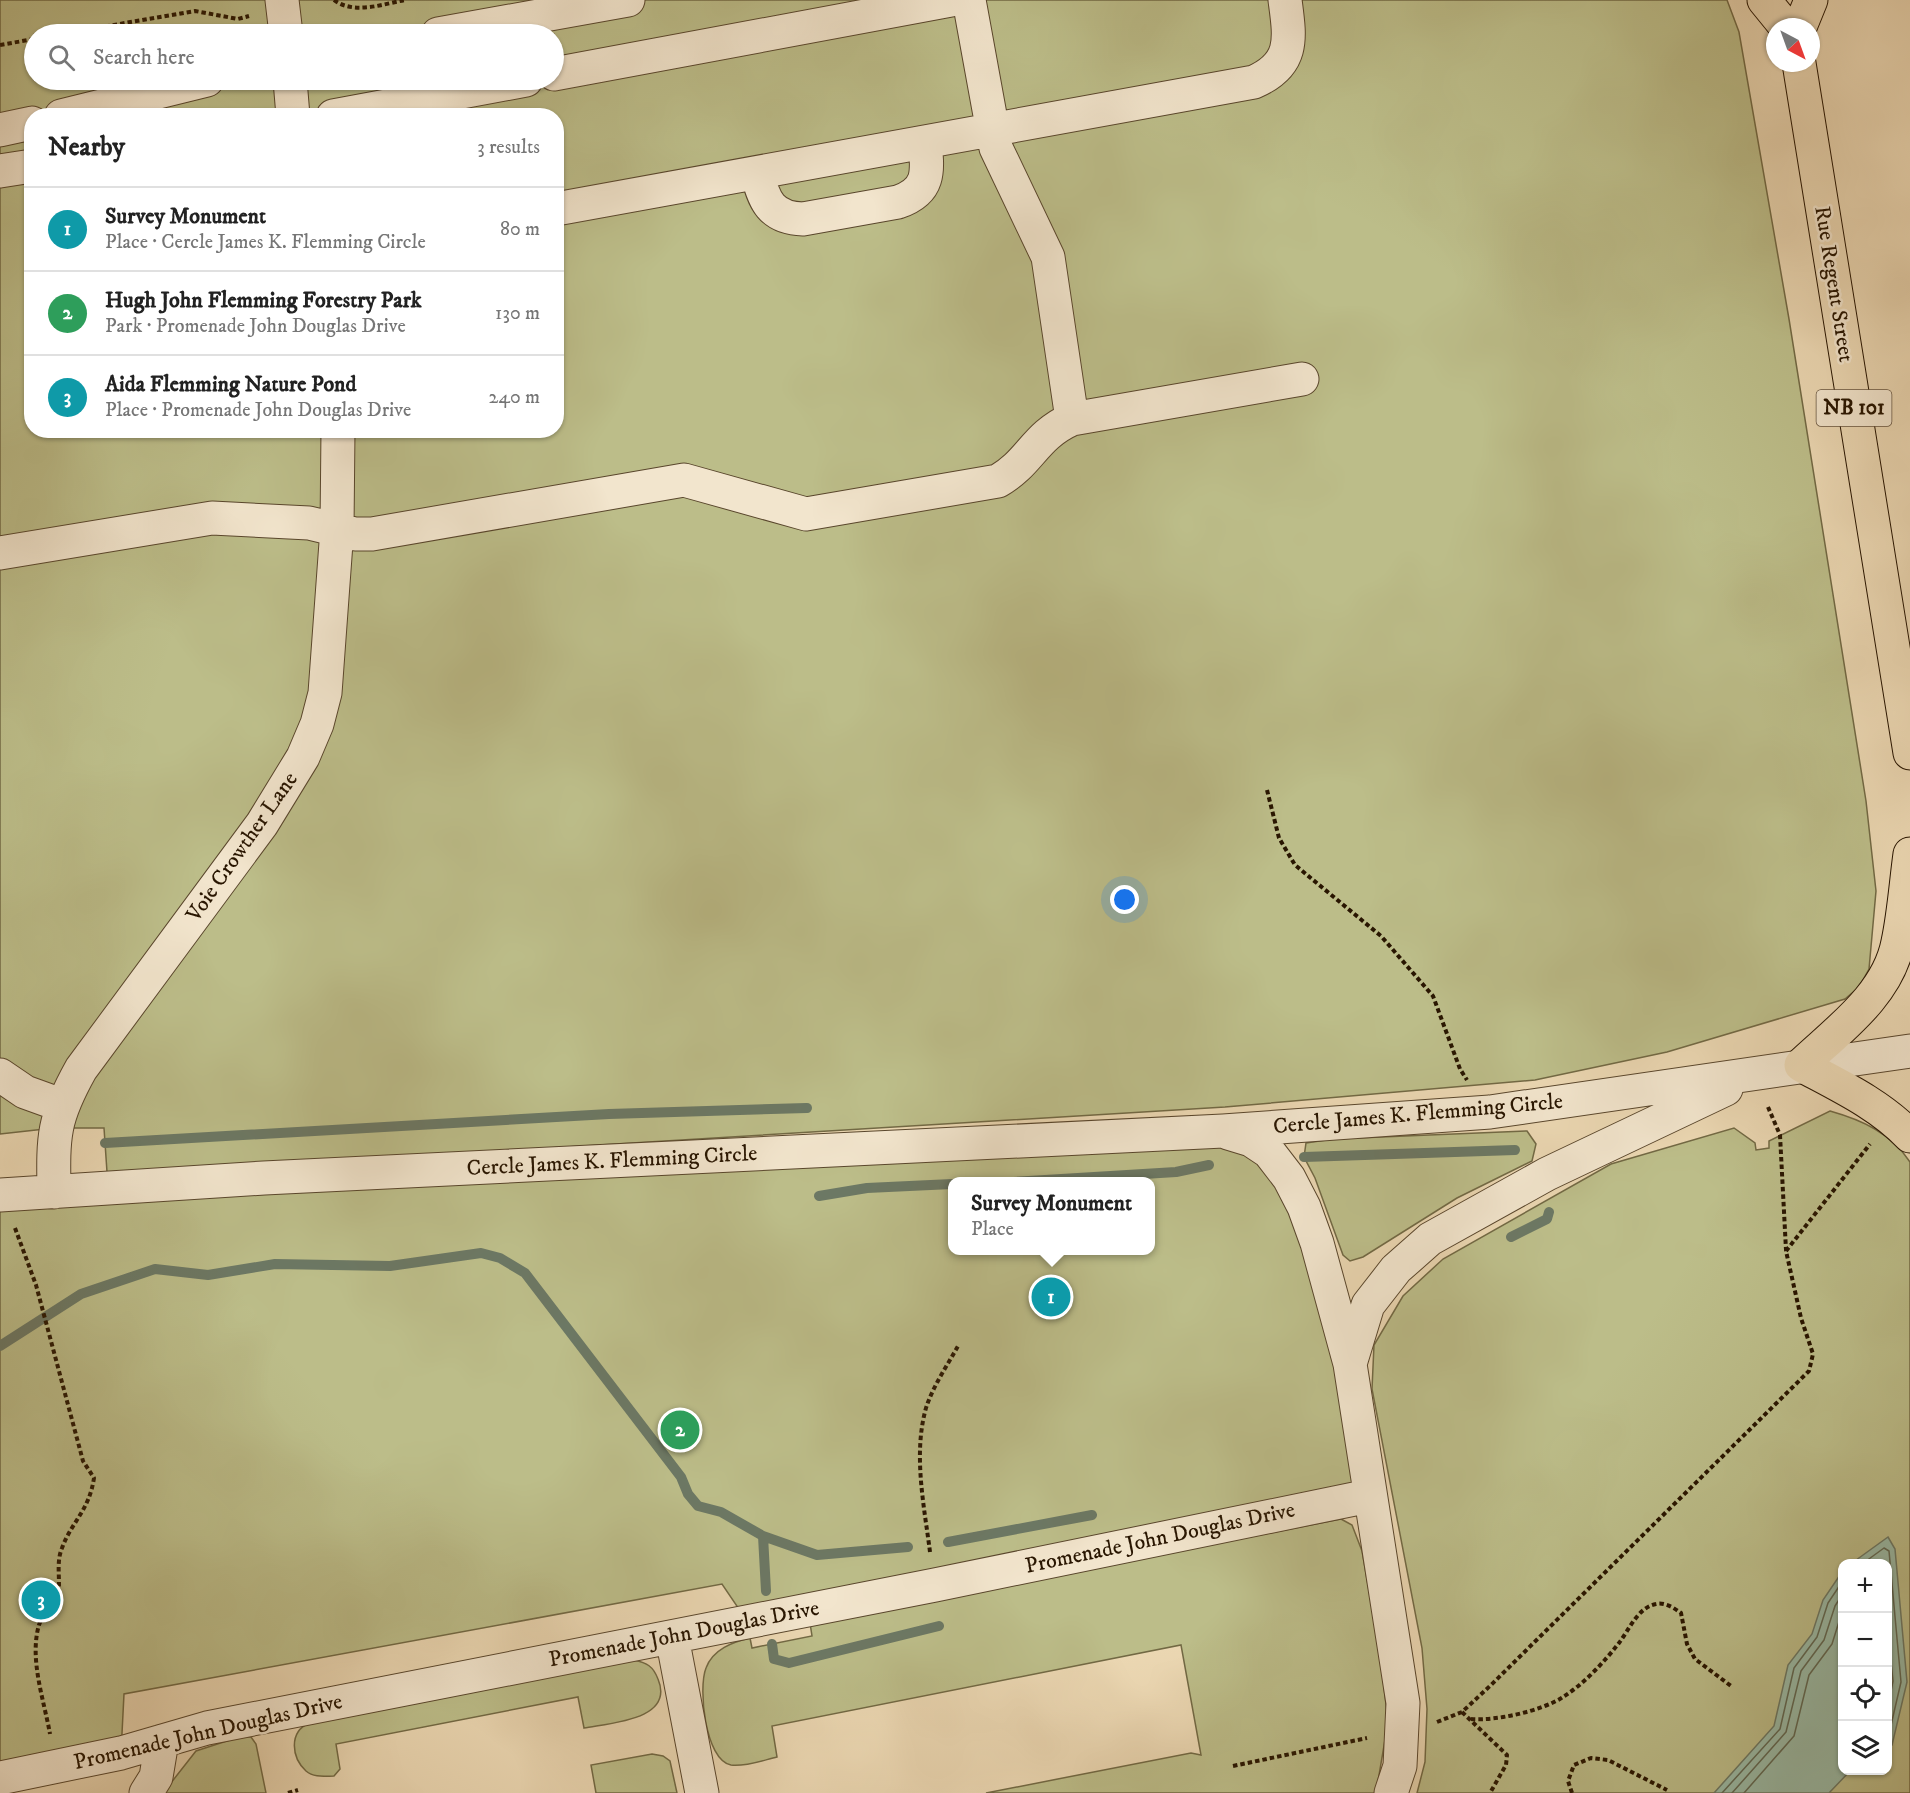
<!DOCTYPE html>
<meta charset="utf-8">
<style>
:root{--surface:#fff;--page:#f2f2f2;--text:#222;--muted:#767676;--line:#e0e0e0;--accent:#d93025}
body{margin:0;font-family:"IM FELL DW Pica",serif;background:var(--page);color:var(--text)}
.controls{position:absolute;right:18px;bottom:18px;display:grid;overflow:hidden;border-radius:12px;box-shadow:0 2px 4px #0004}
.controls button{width:54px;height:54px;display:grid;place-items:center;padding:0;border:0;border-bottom:2px solid var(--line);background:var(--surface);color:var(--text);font:30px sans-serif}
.compass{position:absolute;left:1766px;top:18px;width:54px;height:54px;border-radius:50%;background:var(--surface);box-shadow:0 2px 4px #0004;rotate:139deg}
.you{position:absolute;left:1125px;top:900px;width:21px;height:21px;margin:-15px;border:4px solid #fff;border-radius:50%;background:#1a73e8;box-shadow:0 0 0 9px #1a73e833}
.badge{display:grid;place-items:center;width:39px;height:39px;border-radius:50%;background:var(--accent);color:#fff;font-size:20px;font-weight:700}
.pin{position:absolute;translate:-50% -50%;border:3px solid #fff;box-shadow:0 2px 6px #0006}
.popup{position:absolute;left:948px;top:1177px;width:207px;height:78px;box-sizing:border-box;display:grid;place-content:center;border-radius:12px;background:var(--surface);filter:drop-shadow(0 2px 4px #0005);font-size:20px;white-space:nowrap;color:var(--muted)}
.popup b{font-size:22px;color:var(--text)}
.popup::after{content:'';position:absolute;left:50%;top:100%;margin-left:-12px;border:12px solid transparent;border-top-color:var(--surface)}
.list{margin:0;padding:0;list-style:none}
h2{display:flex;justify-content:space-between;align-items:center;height:78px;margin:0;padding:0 24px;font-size:26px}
h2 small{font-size:20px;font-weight:400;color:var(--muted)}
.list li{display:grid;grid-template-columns:39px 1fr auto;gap:18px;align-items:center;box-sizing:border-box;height:84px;padding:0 24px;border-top:2px solid var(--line)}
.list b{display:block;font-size:22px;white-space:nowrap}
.list p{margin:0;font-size:20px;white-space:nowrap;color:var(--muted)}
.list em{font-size:20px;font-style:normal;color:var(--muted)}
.icon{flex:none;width:33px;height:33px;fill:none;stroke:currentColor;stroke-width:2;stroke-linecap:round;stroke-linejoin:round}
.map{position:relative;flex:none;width:1910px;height:1793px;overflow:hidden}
.search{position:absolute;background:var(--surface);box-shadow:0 2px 4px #0004;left:24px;top:24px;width:540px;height:66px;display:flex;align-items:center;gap:15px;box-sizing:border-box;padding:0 21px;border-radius:33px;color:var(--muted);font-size:22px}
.panel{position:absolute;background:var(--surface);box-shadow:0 2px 4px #0004;left:24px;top:108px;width:540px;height:330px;border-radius:24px}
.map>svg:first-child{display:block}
.green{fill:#bcbd89;stroke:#726944;stroke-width:1.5;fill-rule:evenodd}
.water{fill:#99baa6;stroke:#6c7864;stroke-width:1.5}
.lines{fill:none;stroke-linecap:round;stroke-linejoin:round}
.shore{stroke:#606853;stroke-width:1.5}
.stream{stroke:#6c7864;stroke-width:10}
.minor-casing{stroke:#59462c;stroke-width:35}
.major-casing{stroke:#281500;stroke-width:35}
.path{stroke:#281500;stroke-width:4;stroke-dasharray:4.5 3;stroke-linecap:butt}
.minor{stroke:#f2e5cd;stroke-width:33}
.major{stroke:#ebd7b2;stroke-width:33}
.labels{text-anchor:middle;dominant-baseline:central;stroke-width:5;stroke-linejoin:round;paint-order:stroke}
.shield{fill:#f2e5cd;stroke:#65533e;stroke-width:1.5}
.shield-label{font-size:21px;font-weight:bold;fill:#281500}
.street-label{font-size:22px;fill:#281500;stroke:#f2e5cd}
</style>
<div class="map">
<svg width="1910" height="1793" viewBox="0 0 1910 1793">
<rect width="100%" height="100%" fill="#ebd7b2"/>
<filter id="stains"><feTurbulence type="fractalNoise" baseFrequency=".00333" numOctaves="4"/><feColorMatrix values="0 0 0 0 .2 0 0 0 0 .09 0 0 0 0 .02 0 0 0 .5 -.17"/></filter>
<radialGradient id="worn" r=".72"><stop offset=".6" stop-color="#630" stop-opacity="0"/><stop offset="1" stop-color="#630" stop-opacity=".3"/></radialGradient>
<!-- green -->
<path class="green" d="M0,0H1727L1739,32L1789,319L1866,801L1876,891L1869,969L1859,987L1845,999L1667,1052L1535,1080L1225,1107L316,1162L107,1172L104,1128H54L0,1134ZM34,34H554V80H34ZM32,116H556V430H32Z
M1830,1111C1862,1120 1891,1133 1910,1162V1793H1417L1425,1762L1427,1709L1422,1648L1372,1389L1374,1345L1403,1296L1443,1259L1611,1164L1734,1128L1755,1143L1756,1150L1769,1148V1141ZM1842,1564H1888V1770H1842Z
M1223,1131L1289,1178L1369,1496L747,1621L722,1584L124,1694L121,1753L0,1778V1195ZM952,1182H1150V1250H952Z
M1527,1131L1536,1144L1532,1161L1457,1198L1363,1257L1350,1261L1343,1255L1315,1178L1304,1157L1306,1143L1333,1139Z
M1341,1519L1352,1525L1362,1551L1380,1653L1388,1722L1376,1793H986L1191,1753L1201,1755L1181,1645L772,1726L777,1757C764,1760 745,1767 731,1765C705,1760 698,1688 706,1668C713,1649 733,1642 750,1638L752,1648L812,1636L810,1623Z
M634,1660C647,1663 653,1666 658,1679C675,1720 610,1723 584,1728L578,1697L336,1744L340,1769L334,1776C325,1776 314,1778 306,1771C291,1757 289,1732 309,1723Z
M242,1736L251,1737L256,1744L266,1793H163L196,1751Z
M652,1754L663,1756L670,1761L677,1793H596L591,1765Z"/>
<!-- water -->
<path class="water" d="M1888,1537L1895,1549L1907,1682L1892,1745L1888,1748V1564L1852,1563Z
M1842,1572V1770L1850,1771L1829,1793H1714L1774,1726L1788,1665L1812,1634L1823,1600Z"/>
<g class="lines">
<!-- shore -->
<path class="shore" d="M1862,1564L1884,1548L1889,1551L1901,1682L1888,1738
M1888,1634L1893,1681L1888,1706
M1722,1793L1780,1729L1794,1668L1817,1637L1828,1603L1842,1582
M1732,1793L1786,1732L1801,1671L1824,1640L1835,1606L1842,1595
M1744,1793L1794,1736L1809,1675L1832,1644L1842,1612"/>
<!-- stream -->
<path class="stream" d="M105,1143L609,1114L807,1108
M1304,1157L1515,1150
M1014,1182L1176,1172L1209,1165
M819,1196L867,1188L952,1184
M1511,1237L1547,1219L1549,1212
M0,1346L81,1294L155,1269L208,1275L275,1264L390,1266L481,1253L500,1258L525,1273L681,1477L688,1494L698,1506L721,1512L763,1536L817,1555L908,1547
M763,1536L766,1591
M948,1542L1092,1515
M772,1644L774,1659L789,1663L939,1626"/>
<defs>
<path id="minor" d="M282,0L286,34
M969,0L996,148L1048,257L1072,419
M438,34L628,0
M554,74L951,0
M290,80L293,116
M61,116L207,80
M333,116L526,80
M0,130L32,123
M0,171L32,166
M757,173C764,201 771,218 803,219L898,202C930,191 928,172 925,142
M556,209L1254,82C1295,64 1290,38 1285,0
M0,553L212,518L309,523L355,534H372L684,480L806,514L998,481C1031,462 1034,436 1072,419L1302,379
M0,1075L25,1092L61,1105
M1228,1133L1251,1140L1269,1152L1289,1178L1304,1207L1317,1243L1350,1364L1403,1703L1400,1766L1391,1793
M54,1192C53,1135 53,1119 81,1069L262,824L303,757L317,724L325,693L337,529L338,430
M0,1195L264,1178L1223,1131L1490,1112L1910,1051
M1350,1364L1368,1305L1396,1269L1430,1239L1547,1174L1726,1089
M672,1637L702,1793
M0,1778L121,1753L207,1728L935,1585L1369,1496
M146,1793L156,1777L162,1741"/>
<path id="major" d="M1764,0L1786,27
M1800,27L1811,0
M1799,63L1910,753
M1910,854C1906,883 1904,914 1898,942C1888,995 1838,1030 1801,1065C1840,1086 1879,1104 1910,1136"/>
</defs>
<!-- minor casing -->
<use href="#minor" class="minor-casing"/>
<!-- major casing -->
<use href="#major" class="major-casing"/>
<!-- path -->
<path class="path" d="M334,0C354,15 383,4 405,0
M61,34L195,11L238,19L249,16
M0,45L34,39
M1267,790L1279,838L1295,865L1381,936L1433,996L1460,1069L1467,1080
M1768,1107L1780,1135L1786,1250
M15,1228L36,1285L83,1461L94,1478C89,1511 72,1521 62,1548C55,1565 62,1583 57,1599C54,1608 42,1615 39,1625C29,1659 44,1700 50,1734
M930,1552C924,1505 913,1454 926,1408C933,1386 947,1366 958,1346
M1462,1712L1507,1755L1506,1765L1490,1793
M1471,1719C1496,1721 1542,1711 1563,1697C1584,1684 1604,1662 1619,1643C1629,1630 1638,1607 1656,1604C1665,1602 1674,1608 1681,1613L1687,1644L1695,1659L1731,1686
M1437,1722L1462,1712L1491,1685L1809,1371L1813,1354L1801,1318L1786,1251L1870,1144
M1233,1766L1367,1738
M288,1793L298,1790
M1572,1793L1568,1781L1574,1765L1591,1758L1608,1760L1667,1790"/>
<!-- minor -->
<use href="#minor" class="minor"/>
<!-- major -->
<use href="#major" class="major"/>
</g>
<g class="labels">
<!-- shield labels -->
<rect class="shield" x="1816.5" y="390" width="75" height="36" rx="4.5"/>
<g class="shield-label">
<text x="1854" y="408">NB 101</text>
</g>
<!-- street labels -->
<g class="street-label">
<text transform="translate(1834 284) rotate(81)">Rue Regent Street</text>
<text transform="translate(242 847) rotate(-55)">Voie Crowther Lane</text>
<text transform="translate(1418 1114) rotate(-5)">Cercle James K. Flemming Circle</text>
<text transform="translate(612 1161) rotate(-3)">Cercle James K. Flemming Circle</text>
<text transform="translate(1160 1538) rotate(-12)">Promenade John Douglas Drive</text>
<text transform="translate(684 1634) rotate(-11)">Promenade John Douglas Drive</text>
<text transform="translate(208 1732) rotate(-13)">Promenade John Douglas Drive</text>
</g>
</g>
<rect width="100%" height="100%" filter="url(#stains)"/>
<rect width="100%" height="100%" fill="url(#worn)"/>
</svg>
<div class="controls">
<button>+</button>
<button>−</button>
<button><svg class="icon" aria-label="locate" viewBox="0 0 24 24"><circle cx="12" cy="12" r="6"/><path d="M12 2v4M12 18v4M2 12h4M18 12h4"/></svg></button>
<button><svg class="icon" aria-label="layers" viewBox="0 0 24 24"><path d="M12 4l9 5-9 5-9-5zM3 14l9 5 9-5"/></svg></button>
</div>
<svg class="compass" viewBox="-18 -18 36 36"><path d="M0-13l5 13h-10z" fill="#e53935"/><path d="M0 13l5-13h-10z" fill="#767676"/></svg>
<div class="you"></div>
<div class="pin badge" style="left:1051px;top:1297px;background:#0f9aa8">1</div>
<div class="popup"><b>Survey Monument</b>Place</div>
<div class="pin badge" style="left:680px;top:1430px;background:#2e9e5b">2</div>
<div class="pin badge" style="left:41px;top:1600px;background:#0f9aa8">3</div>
<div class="search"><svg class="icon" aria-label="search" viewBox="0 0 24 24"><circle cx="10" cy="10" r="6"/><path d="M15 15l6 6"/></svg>Search here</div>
<section class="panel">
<h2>Nearby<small>3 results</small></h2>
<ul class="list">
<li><span class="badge" style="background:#0f9aa8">1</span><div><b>Survey Monument</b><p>Place · Cercle James K. Flemming Circle</p></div><em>80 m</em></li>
<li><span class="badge" style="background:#2e9e5b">2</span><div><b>Hugh John Flemming Forestry Park</b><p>Park · Promenade John Douglas Drive</p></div><em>130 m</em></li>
<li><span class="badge" style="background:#0f9aa8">3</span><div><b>Aida Flemming Nature Pond</b><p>Place · Promenade John Douglas Drive</p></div><em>240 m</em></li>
</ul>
</section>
</div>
